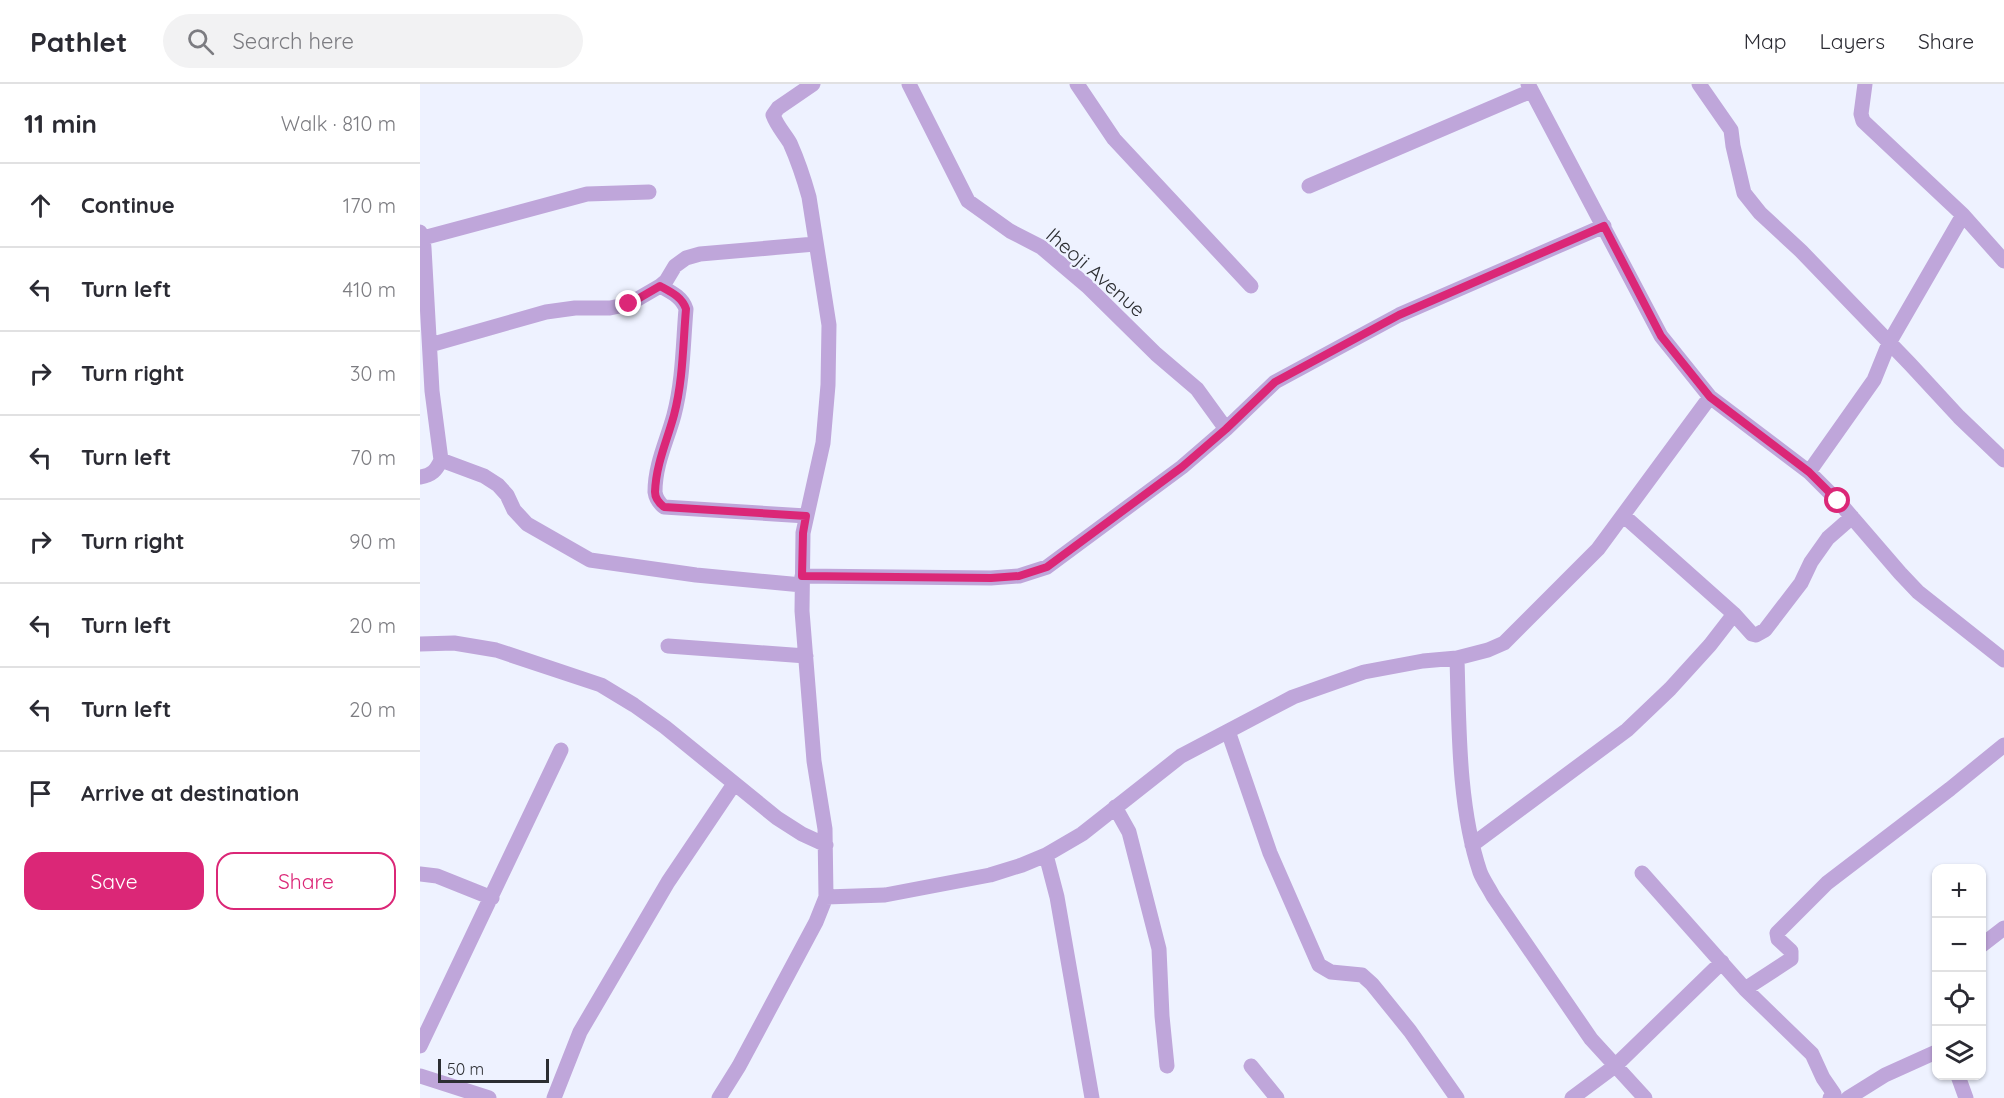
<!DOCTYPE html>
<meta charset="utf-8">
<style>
:root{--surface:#fff;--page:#f2f2f3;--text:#2b2b33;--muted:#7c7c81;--line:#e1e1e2;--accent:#db2777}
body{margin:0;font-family:Quicksand,sans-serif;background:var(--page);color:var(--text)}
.controls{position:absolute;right:18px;bottom:18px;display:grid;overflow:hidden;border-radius:12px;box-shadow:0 2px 4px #0004}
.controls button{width:54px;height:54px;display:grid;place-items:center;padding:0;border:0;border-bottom:2px solid var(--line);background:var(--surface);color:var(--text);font:30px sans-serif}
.scale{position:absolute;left:18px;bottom:15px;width:111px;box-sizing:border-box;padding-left:6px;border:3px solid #2c2e32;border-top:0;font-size:16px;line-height:21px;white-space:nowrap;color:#2c2e32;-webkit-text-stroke:4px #eef2ff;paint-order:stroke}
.stop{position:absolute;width:18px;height:18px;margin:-14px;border:4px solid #db2777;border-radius:50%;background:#fff}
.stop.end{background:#db2777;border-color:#fff;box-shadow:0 2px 6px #0008}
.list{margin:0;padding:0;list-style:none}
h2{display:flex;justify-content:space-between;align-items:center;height:78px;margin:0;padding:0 24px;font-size:26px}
h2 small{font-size:20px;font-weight:400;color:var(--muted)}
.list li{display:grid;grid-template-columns:39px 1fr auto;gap:18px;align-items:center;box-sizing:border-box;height:84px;padding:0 24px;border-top:2px solid var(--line)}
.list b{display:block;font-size:22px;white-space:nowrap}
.list em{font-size:20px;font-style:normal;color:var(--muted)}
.actions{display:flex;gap:12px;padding:18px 24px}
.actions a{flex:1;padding:14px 0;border:2px solid var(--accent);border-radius:18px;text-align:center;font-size:21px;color:var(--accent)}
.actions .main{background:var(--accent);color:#fff}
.icon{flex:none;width:33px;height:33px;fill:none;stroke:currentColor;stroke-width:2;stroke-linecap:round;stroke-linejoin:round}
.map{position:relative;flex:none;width:1584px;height:1014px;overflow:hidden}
header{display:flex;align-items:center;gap:36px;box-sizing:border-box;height:84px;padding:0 30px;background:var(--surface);border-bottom:2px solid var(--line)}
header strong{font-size:28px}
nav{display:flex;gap:33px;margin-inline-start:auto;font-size:21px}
.search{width:420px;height:54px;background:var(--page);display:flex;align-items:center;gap:15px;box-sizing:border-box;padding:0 21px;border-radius:33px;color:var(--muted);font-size:22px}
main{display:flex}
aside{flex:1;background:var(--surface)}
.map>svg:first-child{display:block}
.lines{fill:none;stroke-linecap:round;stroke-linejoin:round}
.minor{stroke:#bfa6da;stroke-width:15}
.route{stroke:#db2777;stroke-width:8}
.labels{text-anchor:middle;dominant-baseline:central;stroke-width:4.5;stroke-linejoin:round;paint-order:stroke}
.street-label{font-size:20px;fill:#2c2e32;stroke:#eef2ff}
</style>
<header>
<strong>Pathlet</strong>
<div class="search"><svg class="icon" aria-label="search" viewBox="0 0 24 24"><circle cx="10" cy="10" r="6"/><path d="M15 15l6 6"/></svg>Search here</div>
<nav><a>Map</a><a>Layers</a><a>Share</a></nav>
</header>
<main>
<aside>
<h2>11 min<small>Walk · 810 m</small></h2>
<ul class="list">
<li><svg class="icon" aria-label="ahead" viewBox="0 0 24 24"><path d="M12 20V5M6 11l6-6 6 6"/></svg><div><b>Continue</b></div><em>170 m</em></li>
<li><svg class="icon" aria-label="left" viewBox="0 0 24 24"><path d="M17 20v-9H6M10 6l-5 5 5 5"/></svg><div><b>Turn left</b></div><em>410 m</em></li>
<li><svg class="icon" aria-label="right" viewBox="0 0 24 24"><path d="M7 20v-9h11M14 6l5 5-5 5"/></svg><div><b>Turn right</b></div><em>30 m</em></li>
<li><svg class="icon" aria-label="left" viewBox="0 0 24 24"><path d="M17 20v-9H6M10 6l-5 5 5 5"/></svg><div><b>Turn left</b></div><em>70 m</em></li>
<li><svg class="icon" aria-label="right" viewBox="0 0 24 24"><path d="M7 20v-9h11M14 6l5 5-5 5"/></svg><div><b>Turn right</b></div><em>90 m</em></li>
<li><svg class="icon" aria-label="left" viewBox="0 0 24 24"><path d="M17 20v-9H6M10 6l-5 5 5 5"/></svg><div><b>Turn left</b></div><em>20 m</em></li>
<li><svg class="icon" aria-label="left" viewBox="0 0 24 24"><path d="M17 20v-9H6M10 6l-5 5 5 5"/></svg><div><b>Turn left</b></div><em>20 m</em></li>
<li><svg class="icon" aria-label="arrive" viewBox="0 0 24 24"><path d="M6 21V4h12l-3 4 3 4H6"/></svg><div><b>Arrive at destination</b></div></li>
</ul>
<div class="actions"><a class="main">Save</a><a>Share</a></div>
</aside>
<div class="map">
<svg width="1584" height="1014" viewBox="0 0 1584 1014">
<rect width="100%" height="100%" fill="#eef2ff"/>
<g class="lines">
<!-- minor -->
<path class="minor" d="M489,0L548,117L590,147L621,163L667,202L736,270L777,305L806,345
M657,0L694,55L831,202
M1108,0L1241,252L1290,313L1389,388L1418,417L1480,489L1498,508L1584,576
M1279,0L1311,46L1313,62L1324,109L1340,129L1381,167L1490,280L1539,333L1584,376
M1445,0L1441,30L1443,37L1543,131L1584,177
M889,102L1111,7
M0,148L3,154L4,164L12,307L21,376C16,387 12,391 0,393
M3,154L167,110L229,108
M240,202C251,208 262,213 266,225C263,260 263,297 254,331C247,357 235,380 235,408C236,415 239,419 244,423L386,432
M10,261L126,228L155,224H190L209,220L240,202L246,197L255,182L266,174L280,170L395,160
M21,376L64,392L78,401L87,411L94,426L107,440L170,476L276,491L382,501
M1389,388L1454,296L1469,259L1543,131
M1204,432L1314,530L1332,550L1336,551L1345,546L1381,499L1391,478L1408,454L1432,433
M382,492L571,494L599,492L627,483L762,383L806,345L855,298L979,231L1184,142
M0,560L34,559L76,566L181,601L214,621L245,643L357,734L382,750L406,761
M248,562L386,572
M1037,574C1039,642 1038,723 1060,788C1063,796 1069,804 1073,812L1171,955L1225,1014
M808,647L850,769L899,881L911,888L942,891L952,900L990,947L1037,1014
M695,723L709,748L739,865L742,932L747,982
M1052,761L1207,646L1250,605L1290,561L1314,530
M626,771L637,813L672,1014
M1222,789L1325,905L1392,970L1403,994L1414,1010L1410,1014
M0,790L17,792L72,814
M406,813L465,811L570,791L602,781L626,771L662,750L761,672L873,613L944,588L1003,577L1037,574L1068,566L1084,559L1178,465L1290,313
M1562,861L1584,844
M1325,905L1371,875V867L1358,855L1357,849L1407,799L1530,705L1584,661
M0,962L141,666
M831,982L857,1014
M0,992L69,1014
M1538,992L1546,1014
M134,1014L160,948L248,798L314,700
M299,1014L319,982L396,838L406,813L405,745L394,677L382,527L383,449L403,359L408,301L409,241L389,113C384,95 378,77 370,59C364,49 357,42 353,31L358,24L393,0
M1152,1014L1195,982L1302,878
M1428,1014L1465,991L1516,968"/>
</g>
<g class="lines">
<!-- route -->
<path class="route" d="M209,220L240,202C251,208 262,213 266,225C263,260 263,297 254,331C247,357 236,380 235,408C235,414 239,419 244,423L386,432L383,449L382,492L571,494L599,492L627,483L762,383L806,345L855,298L979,231L1184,142L1241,252L1290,313L1389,388L1418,417"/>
</g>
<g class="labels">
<!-- street labels -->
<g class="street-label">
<text transform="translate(676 188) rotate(41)">Iheoji Avenue</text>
</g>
</g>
</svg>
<div class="controls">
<button>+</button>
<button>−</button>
<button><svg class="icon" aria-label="locate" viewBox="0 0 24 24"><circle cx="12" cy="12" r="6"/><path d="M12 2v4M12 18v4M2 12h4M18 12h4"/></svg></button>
<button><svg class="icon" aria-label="layers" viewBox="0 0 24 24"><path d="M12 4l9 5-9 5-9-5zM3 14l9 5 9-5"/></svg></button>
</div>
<div class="scale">50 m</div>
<div class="stop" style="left:1418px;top:417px"></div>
<div class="stop end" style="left:209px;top:220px"></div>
</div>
</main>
